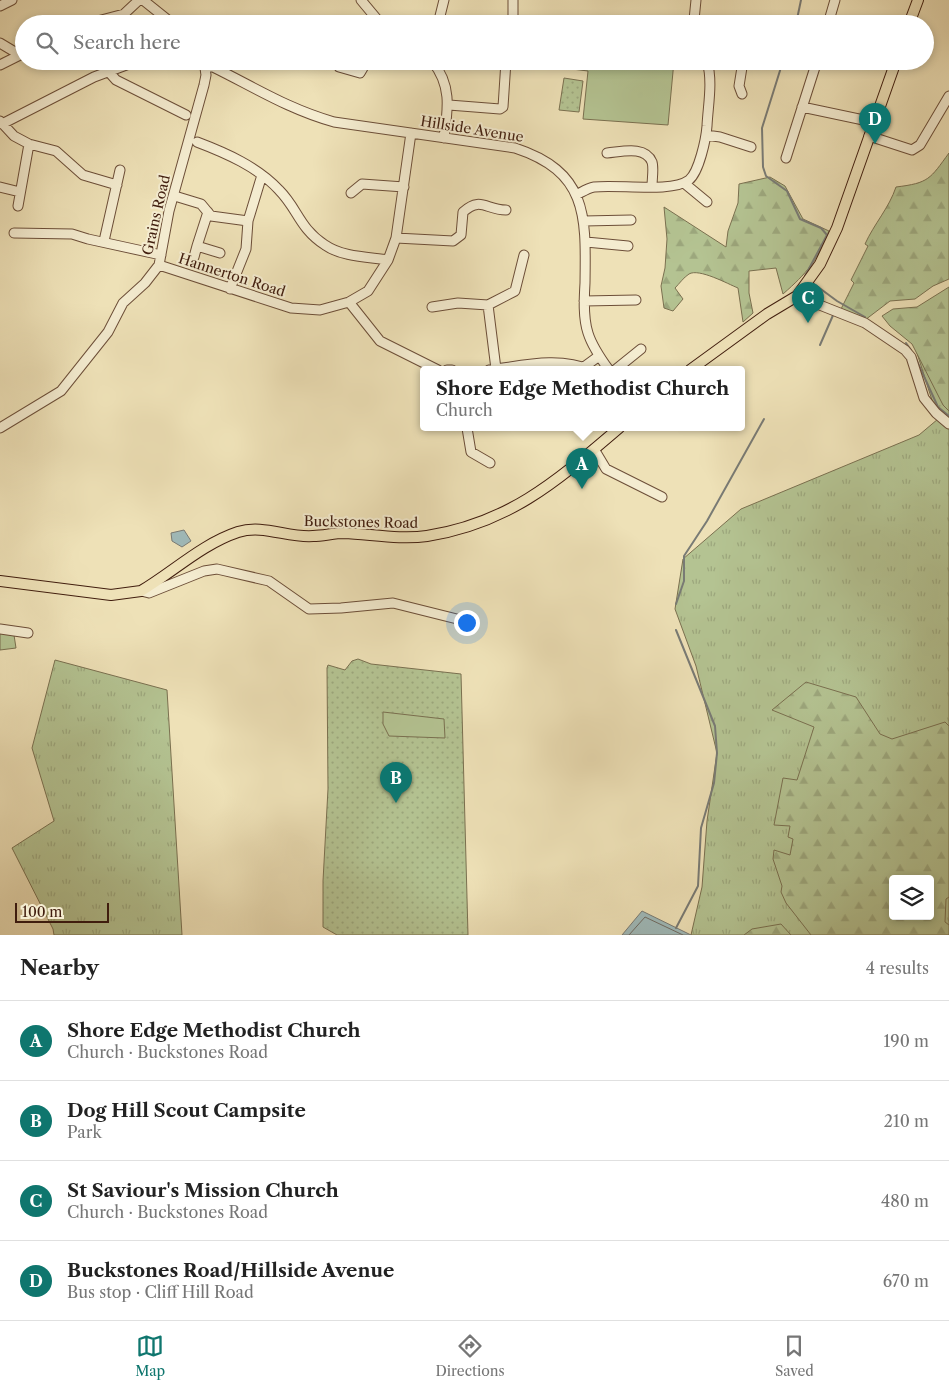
<!DOCTYPE html>
<meta charset="utf-8">
<style>
:root{--surface:#fff;--page:#f6f6f6;--text:#222;--muted:#767676;--line:#e0e0e0;--accent:#0f766e}
body{margin:0;font-family:"Libre Caslon Text",serif;background:var(--page);color:var(--text)}
.controls{position:absolute;right:15px;bottom:15px;display:grid;overflow:hidden;border-radius:5px;box-shadow:0 2px 8px #0003}
.controls button{width:45px;height:45px;display:grid;place-items:center;padding:0;border:0;border-bottom:1px solid var(--line);background:var(--surface);color:var(--text);font:25px sans-serif}
.scale{position:absolute;left:15px;bottom:12px;width:94px;box-sizing:border-box;padding-left:5px;border:2px solid #401d0e;border-top:0;font-size:14px;line-height:18px;white-space:nowrap;color:#401d0e;-webkit-text-stroke:4px #f4ecd0;paint-order:stroke}
.you{position:absolute;left:466px;top:622px;width:18px;height:18px;margin:-12px;border:4px solid #fff;border-radius:50%;background:#1a73e8;box-shadow:0 0 0 8px #1a73e833}
.badge{display:grid;place-items:center;width:32px;height:32px;border-radius:50%;background:var(--accent);color:#fff;font-size:16px;font-weight:700}
.pin{position:absolute;translate:-50% -41px;filter:drop-shadow(0 1px 2px #0008)}
.pin::after{content:'';position:absolute;top:26px;width:18px;height:15px;background:inherit;clip-path:polygon(0 0,100% 0,50% 100%)}
.popup{position:absolute;left:420px;top:366px;width:325px;height:65px;box-sizing:border-box;display:grid;place-content:center;border-radius:5px;background:var(--surface);filter:drop-shadow(0 1px 4px #0005);font-size:16px;white-space:nowrap;color:var(--muted)}
.popup b{font-size:19px;color:var(--text)}
.popup::after{content:'';position:absolute;left:50%;top:100%;margin-left:-10px;border:10px solid transparent;border-top-color:var(--surface)}
.list{margin:0;padding:0;list-style:none}
h2{display:flex;justify-content:space-between;align-items:center;height:65px;margin:0;padding:0 20px;font-size:21px}
h2 small{font-size:16px;font-weight:400;color:var(--muted)}
.list li{display:grid;grid-template-columns:32px 1fr auto;gap:15px;align-items:center;box-sizing:border-box;height:80px;padding:0 20px;border-top:1px solid var(--line)}
.list b{display:block;font-size:19px;white-space:nowrap}
.list p{margin:0;font-size:16px;white-space:nowrap;color:var(--muted)}
.list em{font-size:16px;font-style:normal;color:var(--muted)}
.icon{flex:none;width:28px;height:28px;fill:none;stroke:currentColor;stroke-width:2;stroke-linecap:round;stroke-linejoin:round}
.map{position:relative;flex:none;width:949px;height:935px;overflow:hidden}
.search{position:absolute;background:var(--surface);box-shadow:0 2px 8px #0003;left:15px;right:15px;top:15px;height:55px;display:flex;align-items:center;gap:12px;box-sizing:border-box;padding:0 18px;border-radius:28px;color:var(--muted);font-size:19px}
.sheet{height:385px;background:var(--surface)}
nav{display:flex;justify-content:space-around;align-items:center;box-sizing:border-box;height:70px;border-top:1px solid var(--line);background:var(--surface);font-size:14px;color:var(--muted)}
nav a{display:grid;justify-items:center;gap:2px}
nav .on{color:var(--accent)}
.map>svg:first-child{display:block}
.grass{fill:url(#grass-tufts);stroke:#7a7050;fill-rule:evenodd}
.forest{fill:url(#forest-firs);stroke:#7a7050;fill-rule:evenodd}
.park{fill:url(#park-dots);stroke:#7a7050}
.pitch{fill:#b4c392;stroke:#7a7050}
.water{fill:#9fbaba;stroke:#797b75}
.lines{fill:none;stroke-linecap:round;stroke-linejoin:round}
.shore{stroke:#706c64;stroke-width:1}
.stream{stroke:#797b75;stroke-width:2}
.minor-casing{stroke:#6c4e38;stroke-width:11}
.major-casing{stroke:#401d0e;stroke-width:12}
.minor{stroke:#f4ecd0;stroke-width:9}
.major{stroke:#eee1b7;stroke-width:10}
.labels{text-anchor:middle;dominant-baseline:central;stroke-width:4;stroke-linejoin:round;paint-order:stroke}
.street-label{font-size:14px;fill:#401d0e;stroke:#f4ecd0}
</style>
<div class="map">
<svg width="949" height="935" viewBox="0 0 949 935">
<defs>
<pattern id="grass-tufts" width="24" height="20" patternUnits="userSpaceOnUse" patternTransform="scale(1.25)"><rect width="24" height="20" fill="#b4c392"/><path d="M3 7l-1-3M5 7V3M7 7l1-3M15 17l-1-3M17 17v-4M19 17l1-3" fill="none" stroke="#9ca77d"/></pattern>
<pattern id="forest-firs" width="22" height="20" patternUnits="userSpaceOnUse" patternTransform="scale(1.25)"><rect width="22" height="20" fill="#b4c392"/><path d="M5 1l3.5 6h-7zM16 11l3.5 6h-7z" fill="#9ca77d"/></pattern>
<pattern id="park-dots" width="8" height="8" patternUnits="userSpaceOnUse" patternTransform="scale(1.25)"><rect width="8" height="8" fill="#b4c392"/><path d="M2 2h.1M6 6h.1" fill="none" stroke="#9ca77d" stroke-width="1.8" stroke-linecap="round"/></pattern>
</defs>
<rect width="100%" height="100%" fill="#eee1b7"/>
<filter id="stains"><feTurbulence type="fractalNoise" baseFrequency=".004" numOctaves="4"/><feColorMatrix values="0 0 0 0 .2 0 0 0 0 .09 0 0 0 0 .02 0 0 0 .5 -.17"/></filter>
<radialGradient id="worn" r=".72"><stop offset=".6" stop-color="#630" stop-opacity="0"/><stop offset="1" stop-color="#630" stop-opacity=".3"/></radialGradient>
<!-- grass -->
<path class="grass" d="M949,326V935H691L702,887L707,821L717,753L696,666L675,609L683,559L741,509L919,435L938,419L917,353ZM893,879H930V916H893Z
M55,660L167,690L182,935H54L53,929L12,848L54,821L32,748Z"/>
<!-- forest -->
<path class="forest" d="M949,153V279L933,286L915,299L890,301L865,320L841,309L854,283L851,280L868,246L865,244C874,224 889,208 896,187C929,183 930,179 949,153Z
M770,177L785,186L803,219L829,231C817,261 807,273 783,294L776,268L749,271V293L753,313L743,322L738,288C728,284 699,268 689,274C684,277 679,284 675,288L683,299L673,311L664,308L661,286L665,268L667,239L664,207L726,247L728,231L738,203L739,184Z
M949,287V411L943,405L912,344L890,326L882,316L893,309L917,307Z
M0,631L14,635L16,648L0,650Z
M806,682L856,697L880,734L892,739L945,722L949,726V897L946,899L945,922L949,925V935H811L786,903L781,892L782,886L773,859L774,850L790,855L793,839L788,837L790,826L774,825L783,778L797,780L814,727L772,710ZM893,879H930V916H893Z
M781,924L791,935H744L752,929Z"/>
<!-- park -->
<path class="park" d="M534,61H558L557,67L534,64Z
M564,78L583,81L579,112L559,110Z
M358,659L371,664L461,674L468,935H337L323,927V881L328,789L327,668L328,665L345,670L352,661Z"/>
<!-- pitch -->
<path class="pitch" d="M565,61H674L668,125L583,119L588,71L564,68Z
M383,712L444,719L445,738L389,736L383,724Z"/>
<!-- water -->
<path class="water" d="M184,530L191,541L182,547L172,541L171,533Z
M642,911L691,935H622Z"/>
<g class="lines">
<!-- shore -->
<path class="shore" d="M629,935L645,917L683,935"/>
<!-- stream -->
<path class="stream" d="M796,24L801,0
M783,61L762,128L763,167L766,176L787,191L800,219L821,228L827,235L805,276
M814,284L837,301L865,317
M906,343L911,350
M820,345L834,313
M916,359L938,407L949,416
M676,604L684,581V556L707,521L764,419
M676,630L715,726L717,753L714,783L701,828L698,886L676,928"/>
<defs>
<path id="minor" d="M143,0L173,24
M361,0L381,24
M513,0V16
M0,6L12,0
M694,20L696,0
M86,24L124,14L139,0
M438,24L444,0
M828,24L835,0
M0,43L20,55
M432,61C452,85 448,109 444,138
M0,65L24,53
M205,67H213C254,87 288,109 334,122L515,148C588,172 586,216 585,283C584,299 583,318 588,333C592,346 601,359 609,370
M339,67L360,73L367,61
M108,71L116,80L186,115
M742,94L739,86L743,61
M449,105L500,109L503,107L506,61
M802,107L873,122
M0,121L14,136L29,144L56,151L83,175L117,185
M2,124L94,77L137,61
M706,135L720,137L751,147
M869,136L912,150L920,145L949,96
M197,142C226,153 258,167 279,190C298,209 299,228 325,245C342,257 368,257 388,260
M607,153C621,152 645,145 652,162C654,168 652,179 652,186
M786,158L817,61
M684,183L707,202
M0,187L20,192
M351,193L362,184L404,187
M576,195C582,192 588,188 594,187C617,184 672,193 689,180C699,172 706,139 707,126C708,105 713,82 707,61
M178,197L201,204L211,216L248,221
M18,206L29,144
M208,212L197,246L220,253
M584,221L631,220
M14,233L72,234L88,239L161,255
M396,238L453,241L461,235L463,212C481,196 486,210 506,210
M104,241L120,170
M586,242L628,246
M194,257L197,246
M159,265L291,308L320,310L349,302L368,291L388,260L396,238L411,133
M230,289L246,249L248,221L262,175
M797,296L865,323L905,350L911,357L924,398L936,413L949,424
M584,301L636,300
M349,302L380,341L438,370
M488,305L496,369
M432,307L458,303L488,305L515,291L524,255
M584,367L599,356
M447,370H452
M489,370C521,366 559,356 590,370
M615,370L641,349
M0,428L61,391L108,332L123,303L145,283L159,265L169,211L204,85L206,75L204,61
M467,428L471,452L490,463
M594,449L606,469L662,497
M141,591L149,593L204,571L217,569L269,581L309,609L341,608L393,603L465,621
M0,629L28,633"/>
<path id="major" d="M909,24L918,0
M690,370L767,314L797,296L820,264L837,228L896,61
M0,581L111,595L141,591C173,572 202,544 238,532C263,524 288,538 313,536C323,536 334,533 344,533C370,534 401,540 427,536C510,523 558,480 619,428"/>
</defs>
<!-- minor casing -->
<use href="#minor" class="minor-casing"/>
<!-- major casing -->
<use href="#major" class="major-casing"/>
<!-- minor -->
<use href="#minor" class="minor"/>
<!-- major -->
<use href="#major" class="major"/>
</g>
<g class="labels">
<!-- street labels -->
<g class="street-label">
<text transform="translate(472 129) rotate(9)">Hillside Avenue</text>
<text transform="translate(156 215) rotate(-77)">Grains Road</text>
<text transform="translate(232 275) rotate(18)">Hannerton Road</text>
<text transform="translate(361 522) rotate(1)">Buckstones Road</text>
</g>
</g>
<rect width="100%" height="100%" filter="url(#stains)"/>
<rect width="100%" height="100%" fill="url(#worn)"/>
</svg>
<div class="controls">
<button><svg class="icon" aria-label="layers" viewBox="0 0 24 24"><path d="M12 4l9 5-9 5-9-5zM3 14l9 5 9-5"/></svg></button>
</div>
<div class="scale">100 m</div>
<div class="you"></div>
<div class="pin badge" style="left:582px;top:489px">A</div>
<div class="popup"><b>Shore Edge Methodist Church</b>Church</div>
<div class="pin badge" style="left:396px;top:803px">B</div>
<div class="pin badge" style="left:808px;top:323px">C</div>
<div class="pin badge" style="left:875px;top:144px">D</div>
<div class="search"><svg class="icon" aria-label="search" viewBox="0 0 24 24"><circle cx="10" cy="10" r="6"/><path d="M15 15l6 6"/></svg>Search here</div>
</div>
<section class="sheet">
<h2>Nearby<small>4 results</small></h2>
<ul class="list">
<li><span class="badge">A</span><div><b>Shore Edge Methodist Church</b><p>Church · Buckstones Road</p></div><em>190 m</em></li>
<li><span class="badge">B</span><div><b>Dog Hill Scout Campsite</b><p>Park</p></div><em>210 m</em></li>
<li><span class="badge">C</span><div><b>St Saviour's Mission Church</b><p>Church · Buckstones Road</p></div><em>480 m</em></li>
<li><span class="badge">D</span><div><b>Buckstones Road/Hillside Avenue</b><p>Bus stop · Cliff Hill Road</p></div><em>670 m</em></li>
</ul>
</section>
<nav>
<a class="on"><svg class="icon" aria-label="map" viewBox="0 0 24 24"><path d="M3 6l6-2 6 2 6-2v14l-6 2-6-2-6 2zM9 4v14M15 6v14"/></svg>Map</a>
<a><svg class="icon" aria-label="directions" viewBox="0 0 24 24"><path d="M12 3l9 9-9 9-9-9zM9 14v-3h6M13 9l2 2-2 2"/></svg>Directions</a>
<a><svg class="icon" aria-label="saved" viewBox="0 0 24 24"><path d="M7 4h10v16l-5-4-5 4z"/></svg>Saved</a>
</nav>
